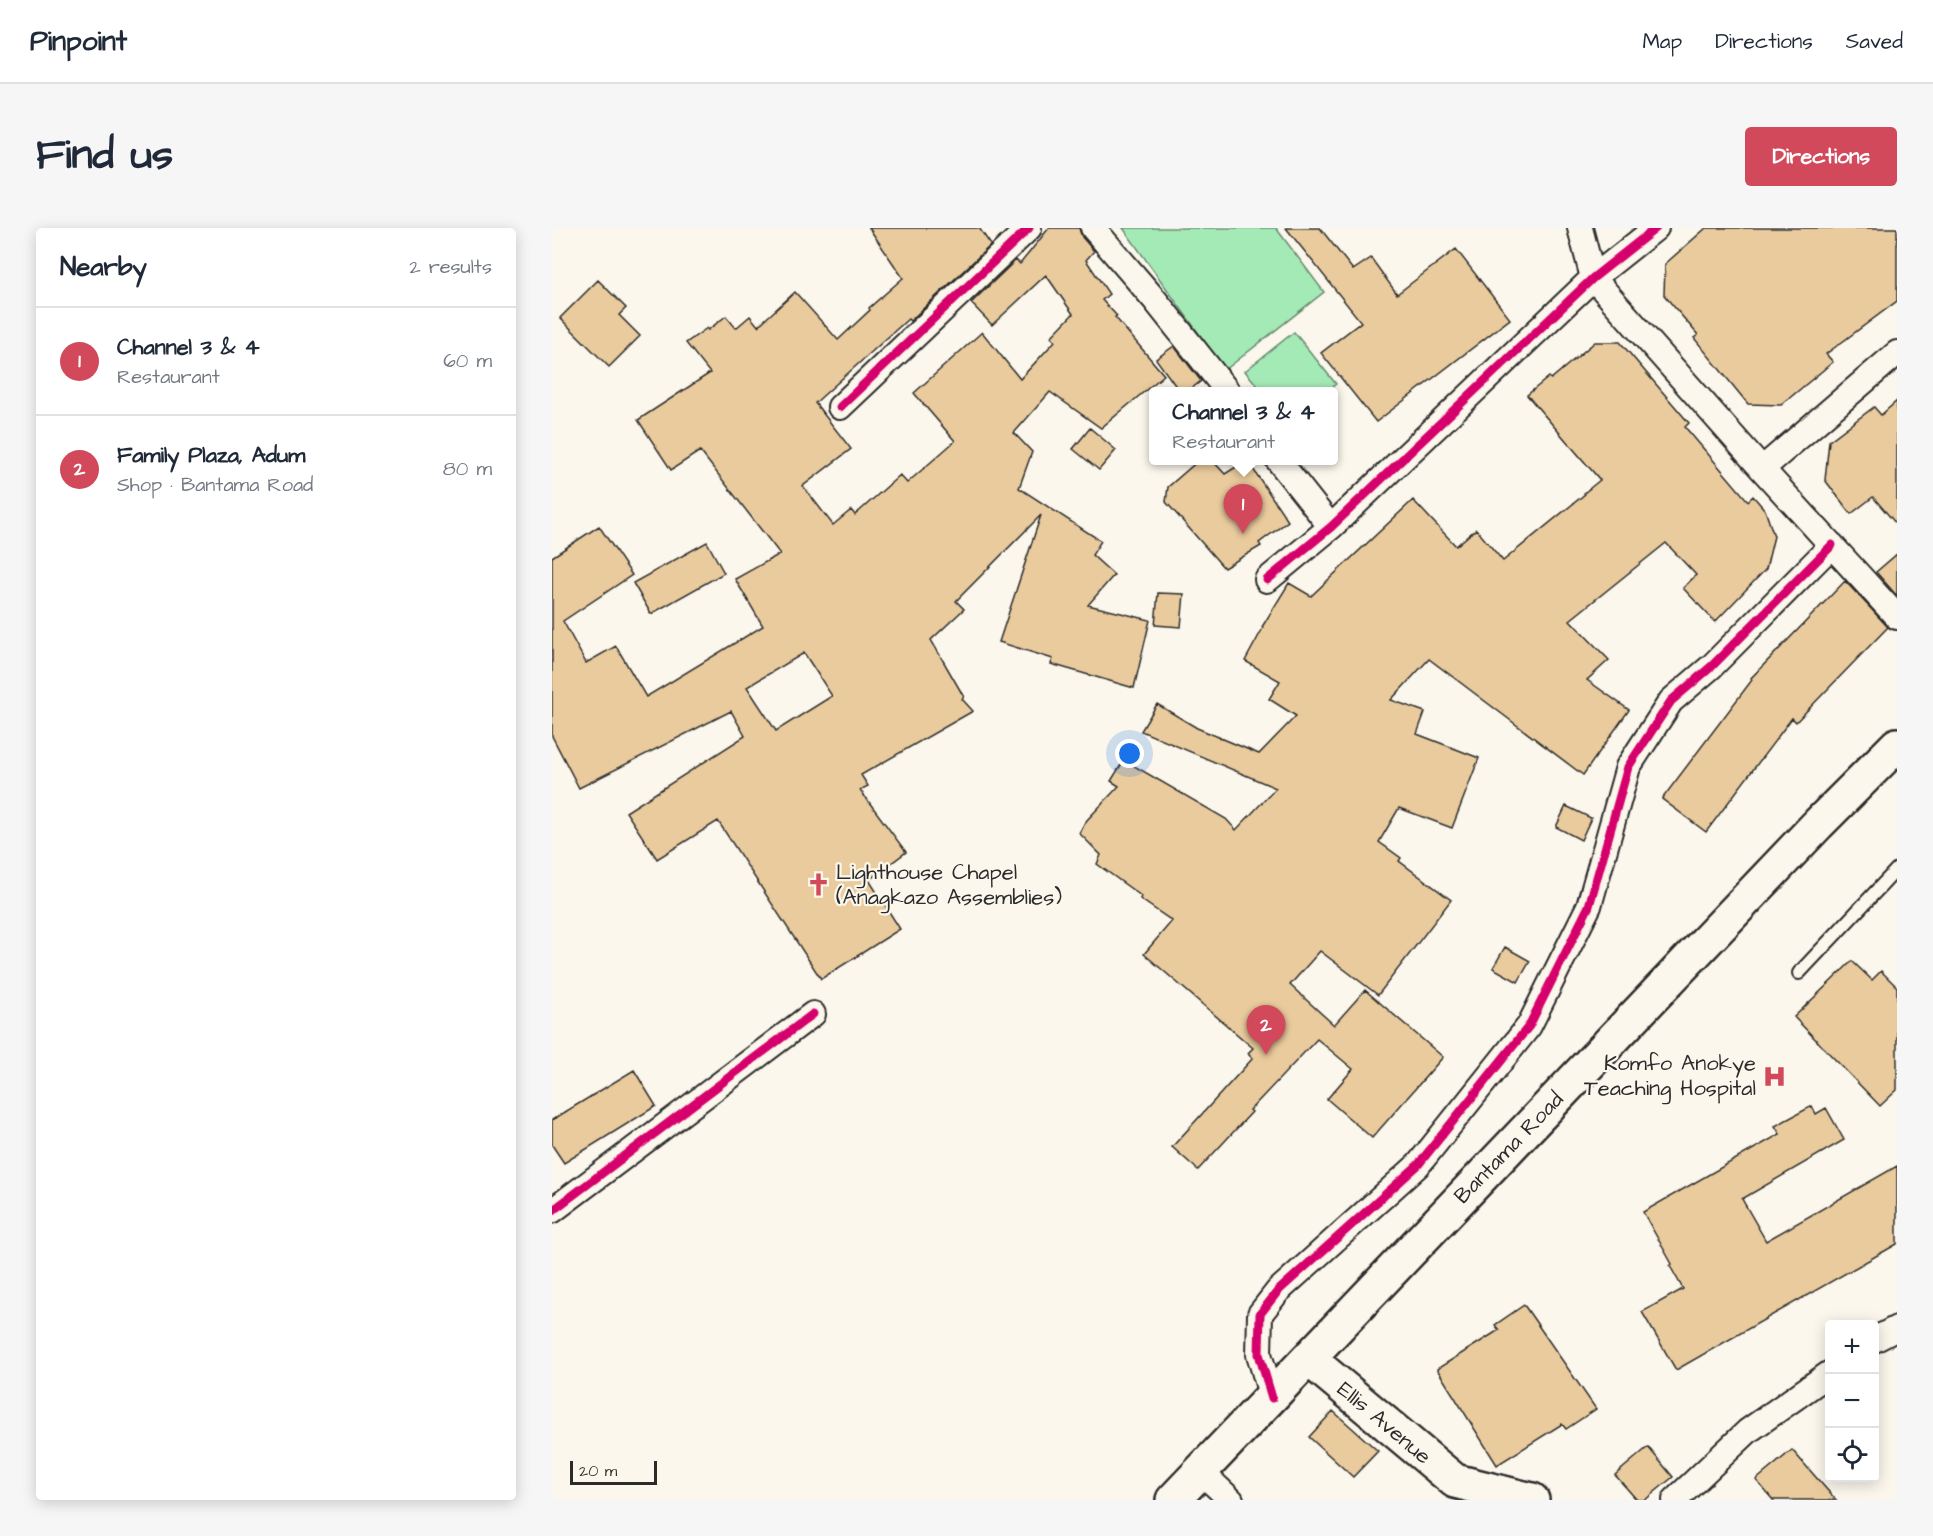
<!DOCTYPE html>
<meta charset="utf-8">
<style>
:root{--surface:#fff;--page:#f6f6f7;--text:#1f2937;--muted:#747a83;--line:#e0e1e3;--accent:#d1495b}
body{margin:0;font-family:"Architects Daughter",sans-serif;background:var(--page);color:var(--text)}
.controls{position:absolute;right:18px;bottom:18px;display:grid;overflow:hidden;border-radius:6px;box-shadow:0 3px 15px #0003}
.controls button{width:54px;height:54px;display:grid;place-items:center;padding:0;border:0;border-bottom:2px solid var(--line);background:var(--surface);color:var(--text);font:30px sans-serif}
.scale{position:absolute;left:18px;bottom:15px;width:87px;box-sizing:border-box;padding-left:6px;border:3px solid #2b2b2b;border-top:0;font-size:16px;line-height:21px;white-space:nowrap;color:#2b2b2b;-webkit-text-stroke:4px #fbf7ec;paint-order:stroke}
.you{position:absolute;left:578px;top:526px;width:21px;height:21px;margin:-15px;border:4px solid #fff;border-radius:50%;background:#1a73e8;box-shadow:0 0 0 9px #1a73e833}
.badge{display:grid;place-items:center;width:39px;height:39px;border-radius:50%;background:var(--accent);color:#fff;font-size:20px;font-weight:700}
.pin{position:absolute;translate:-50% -50px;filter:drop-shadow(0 2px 3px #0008)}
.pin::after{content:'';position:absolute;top:32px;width:21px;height:18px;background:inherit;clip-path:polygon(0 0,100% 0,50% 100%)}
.popup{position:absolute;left:597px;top:159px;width:189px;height:78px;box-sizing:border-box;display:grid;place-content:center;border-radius:6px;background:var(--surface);filter:drop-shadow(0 2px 4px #0005);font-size:20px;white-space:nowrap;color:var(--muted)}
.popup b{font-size:22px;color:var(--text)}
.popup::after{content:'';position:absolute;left:50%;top:100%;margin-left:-12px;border:12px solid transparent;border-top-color:var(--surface)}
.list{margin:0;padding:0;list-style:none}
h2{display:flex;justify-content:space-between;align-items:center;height:78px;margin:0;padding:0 24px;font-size:26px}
h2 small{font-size:20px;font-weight:400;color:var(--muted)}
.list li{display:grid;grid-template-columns:39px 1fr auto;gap:18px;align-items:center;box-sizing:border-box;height:108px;padding:0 24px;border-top:2px solid var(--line)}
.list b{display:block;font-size:22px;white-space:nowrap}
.list p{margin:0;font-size:20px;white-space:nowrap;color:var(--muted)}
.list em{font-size:20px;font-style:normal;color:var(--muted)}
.icon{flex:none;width:33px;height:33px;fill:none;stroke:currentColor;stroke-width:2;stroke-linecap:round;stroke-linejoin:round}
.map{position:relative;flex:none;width:1345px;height:1272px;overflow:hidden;border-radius:6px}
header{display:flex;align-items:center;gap:36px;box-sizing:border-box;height:84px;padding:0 30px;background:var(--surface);border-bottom:2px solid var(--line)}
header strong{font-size:28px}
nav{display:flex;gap:33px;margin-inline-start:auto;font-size:21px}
.intro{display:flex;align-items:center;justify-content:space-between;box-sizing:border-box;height:144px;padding:0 36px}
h1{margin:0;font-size:42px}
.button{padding:15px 27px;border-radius:6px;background:var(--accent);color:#fff;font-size:21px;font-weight:700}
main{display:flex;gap:36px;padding:0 36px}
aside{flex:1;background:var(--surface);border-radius:6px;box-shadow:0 3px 15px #0003}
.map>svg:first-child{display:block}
.green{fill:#a4eab6;stroke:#688a70;stroke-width:1.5}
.building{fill:#eacb9d;stroke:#2b2b2b;stroke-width:1.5;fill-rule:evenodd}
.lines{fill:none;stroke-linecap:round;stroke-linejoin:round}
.lane-casing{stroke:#2b2b2b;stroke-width:16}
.street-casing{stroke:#2b2b2b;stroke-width:28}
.secondary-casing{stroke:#2b2b2b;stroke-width:38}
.lane{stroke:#fbf7ec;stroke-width:12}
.street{stroke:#fbf7ec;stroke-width:24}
.secondary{stroke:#fbf7ec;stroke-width:33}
.cycleway-casing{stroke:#fbf7ec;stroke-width:13}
.cycleway{stroke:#d6006c;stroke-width:9}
.labels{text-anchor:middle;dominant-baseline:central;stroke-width:4.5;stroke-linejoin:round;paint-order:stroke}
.poi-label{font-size:22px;fill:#2b2b2b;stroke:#fbf7ec;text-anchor:start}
.street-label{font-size:22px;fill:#2b2b2b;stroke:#fbf7ec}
</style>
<header>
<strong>Pinpoint</strong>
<nav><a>Map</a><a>Directions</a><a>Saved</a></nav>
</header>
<div class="intro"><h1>Find us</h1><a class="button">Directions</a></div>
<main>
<aside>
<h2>Nearby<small>2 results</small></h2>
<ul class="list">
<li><span class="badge">1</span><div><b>Channel 3 &amp; 4</b><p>Restaurant</p></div><em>60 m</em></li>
<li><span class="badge">2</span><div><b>Family Plaza, Adum</b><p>Shop · Bantama Road</p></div><em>80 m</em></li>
</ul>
</aside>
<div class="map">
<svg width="1345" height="1272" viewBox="0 0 1345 1272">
<rect width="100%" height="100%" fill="#fbf7ec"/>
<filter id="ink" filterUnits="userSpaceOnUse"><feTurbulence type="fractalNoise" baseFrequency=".0167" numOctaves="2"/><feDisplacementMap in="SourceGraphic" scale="12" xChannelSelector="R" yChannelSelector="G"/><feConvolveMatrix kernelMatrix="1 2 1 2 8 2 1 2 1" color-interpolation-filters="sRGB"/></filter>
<g filter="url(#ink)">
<!-- green -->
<path class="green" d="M571,0H724L772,64L673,142Z
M742,104L784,156L775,163H710L693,143Z"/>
<!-- building -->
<path class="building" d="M317,0H427L439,17L358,93L356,91L263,175L299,221L251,258L281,297L299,282L303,287L348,247L355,255L403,213L362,165L430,104L468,151L503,113L499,109L521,86L494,47L440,97L419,75L464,32L468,36L497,0H527L530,9L542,23L534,32L557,66L550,72L565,88L563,89L612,147L549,200L498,164L462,205L480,224L467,260L549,313L540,327L562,347L536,377L598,392L582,460L499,436L501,431L447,414L489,287L404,373L412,381L379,412L412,469L410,471L421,483L309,547L316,558L308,562L354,624L317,652L348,701L269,751L166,593L105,631L74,584L193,508L179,483L27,560L0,508V329L47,298L80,347L11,393L34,435L64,418L94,469L211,398L183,351L228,326L148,223L119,242L86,192L158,145L134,115L155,100L156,102L174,88L184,100L198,88L206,98L243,64L286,112L318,82L317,80L351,50ZM252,425L280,468L224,503L195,459Z
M734,0H768L801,42L819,30L845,66L904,21L958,91L824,194L769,125L809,94Z
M1154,0H1345V73L1274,126L1281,134L1229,177L1196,176L1142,110L1146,107L1112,67L1113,36Z
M46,52L74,80L67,87L88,108L57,139L8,90Z
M1043,114H1068L1137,195L1133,199L1196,273L1201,268L1213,282L1222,308L1214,341L1163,394L1131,360L1144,347L1114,315L1018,392L1057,432L1035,452L1077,482L1031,547L877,431L839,472L873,484L865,506L927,530L900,600L847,580L827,614L849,630L847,633L899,672L826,767L768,723L738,757L782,797L813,762L891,829L820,910L775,871L801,841L765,811L698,882L700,884L646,942L620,919L701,830L696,825L701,820L592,726L620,693L588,671L589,668L545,636L549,627L527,605L535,592L567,558L559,553L572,532L674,591L684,602L724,560L589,503L605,476L645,500L707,526L744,488L717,471L728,453L693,433L711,400L710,399L737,355L759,368L861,272L904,318L924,301L951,333L1033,266L1032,265L1048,252L975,167L997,149L999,151Z
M622,118L649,153L635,164H628L604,131Z
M1345,173V297L1321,269L1299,286L1273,252L1277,213L1322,179L1329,187Z
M538,200L564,222L547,242L521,221Z
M647,232H660L673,246L695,232L736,293L707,315L709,318L672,340L614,274L616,259Z
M155,314L172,345L99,386L81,355Z
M1345,326V368L1324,344Z
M1293,353L1336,399L1244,494L1240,490L1154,604L1110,571L1200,452L1199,450Z
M606,365L632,366L629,399L603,397Z
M1014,578L1039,590L1029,612L1004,599Z
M953,719L978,733L966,754L941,740Z
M1300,733L1320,752L1329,743L1345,759V862L1328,878L1242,789Z
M82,842L104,878L12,935L0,917V892Z
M1260,878L1264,886L1274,880L1292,912L1190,971L1214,1013L1345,938V1016L1124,1142L1090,1084L1131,1061L1118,1038L1120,1036L1091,984L1228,906L1223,898Z
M972,1077L1044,1181L1014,1201L1010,1196L945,1237L885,1141L947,1102L943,1097Z
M781,1183L826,1223L801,1249L757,1209Z
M1096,1219L1121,1249L1093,1272H1085L1063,1247Z
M1240,1222L1284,1272H1221L1204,1252Z"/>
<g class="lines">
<defs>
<path id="lane" d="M1247,745L1345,641"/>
<path id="street" d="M541,0L603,72L676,164
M1028,0L1041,50L1210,241L1345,389
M288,179L477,0
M726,232L779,299
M1210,241L1345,125
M715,352L779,299L1041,50L1104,0
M0,983L261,786
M1322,1112L1345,1100
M720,1170L707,1126L708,1086L726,1063L866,937L977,798L1037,678L1076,539L1119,473L1160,438L1280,317
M648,1243L679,1272
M1123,1272L1196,1203L1278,1145"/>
<path id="secondary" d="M757,1131L903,1253L980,1272
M621,1272L1266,596L1345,517"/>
</defs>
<!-- lane casing -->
<use href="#lane" class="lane-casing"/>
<!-- street casing -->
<use href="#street" class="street-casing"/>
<!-- secondary casing -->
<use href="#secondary" class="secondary-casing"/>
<!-- lane -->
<use href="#lane" class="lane"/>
<!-- street -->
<use href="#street" class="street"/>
<!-- secondary -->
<use href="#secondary" class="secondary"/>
<defs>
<path id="cycleway" d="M288,179L477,0
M715,352L779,299L1041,50L1104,0
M0,983L261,786
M720,1170L707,1126L708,1086L726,1063L866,937L977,798L1037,678L1076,539L1119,473L1160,438L1280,317"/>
</defs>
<!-- cycleway casing -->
<use href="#cycleway" class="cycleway-casing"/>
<!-- cycleway -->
<use href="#cycleway" class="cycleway"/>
</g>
</g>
<!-- icons -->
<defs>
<symbol id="church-bare" viewBox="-9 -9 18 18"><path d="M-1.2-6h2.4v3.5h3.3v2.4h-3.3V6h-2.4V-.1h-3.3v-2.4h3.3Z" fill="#d1495b" stroke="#fbf7ec" stroke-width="2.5" paint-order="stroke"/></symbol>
<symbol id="hospital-bare" viewBox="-9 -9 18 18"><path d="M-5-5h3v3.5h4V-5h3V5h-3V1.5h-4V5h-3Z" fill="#d1495b" stroke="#fbf7ec" stroke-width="2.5" paint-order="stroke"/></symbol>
</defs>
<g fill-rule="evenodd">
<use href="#church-bare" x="250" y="640" width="33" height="33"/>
<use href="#hospital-bare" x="1206" y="832" width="33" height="33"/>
</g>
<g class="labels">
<!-- poi labels -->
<g class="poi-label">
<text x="284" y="644">Lighthouse Chapel<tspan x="284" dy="25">(Anagkazo Assemblies)</tspan></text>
<text x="1204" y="835" text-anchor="end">Komfo Anokye<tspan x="1204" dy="25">Teaching Hospital</tspan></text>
</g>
<!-- street labels -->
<g class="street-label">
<text transform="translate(957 920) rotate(-46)">Bantama Road</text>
<text transform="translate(832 1195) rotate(40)">Ellis Avenue</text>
</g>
</g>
</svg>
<div class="controls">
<button>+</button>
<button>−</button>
<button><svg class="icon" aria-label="locate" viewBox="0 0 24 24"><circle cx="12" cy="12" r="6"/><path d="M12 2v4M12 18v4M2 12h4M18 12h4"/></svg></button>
</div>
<div class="scale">20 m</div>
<div class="you"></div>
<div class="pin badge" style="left:691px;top:306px">1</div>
<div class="popup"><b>Channel 3 &amp; 4</b>Restaurant</div>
<div class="pin badge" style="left:714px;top:827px">2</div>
</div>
</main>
